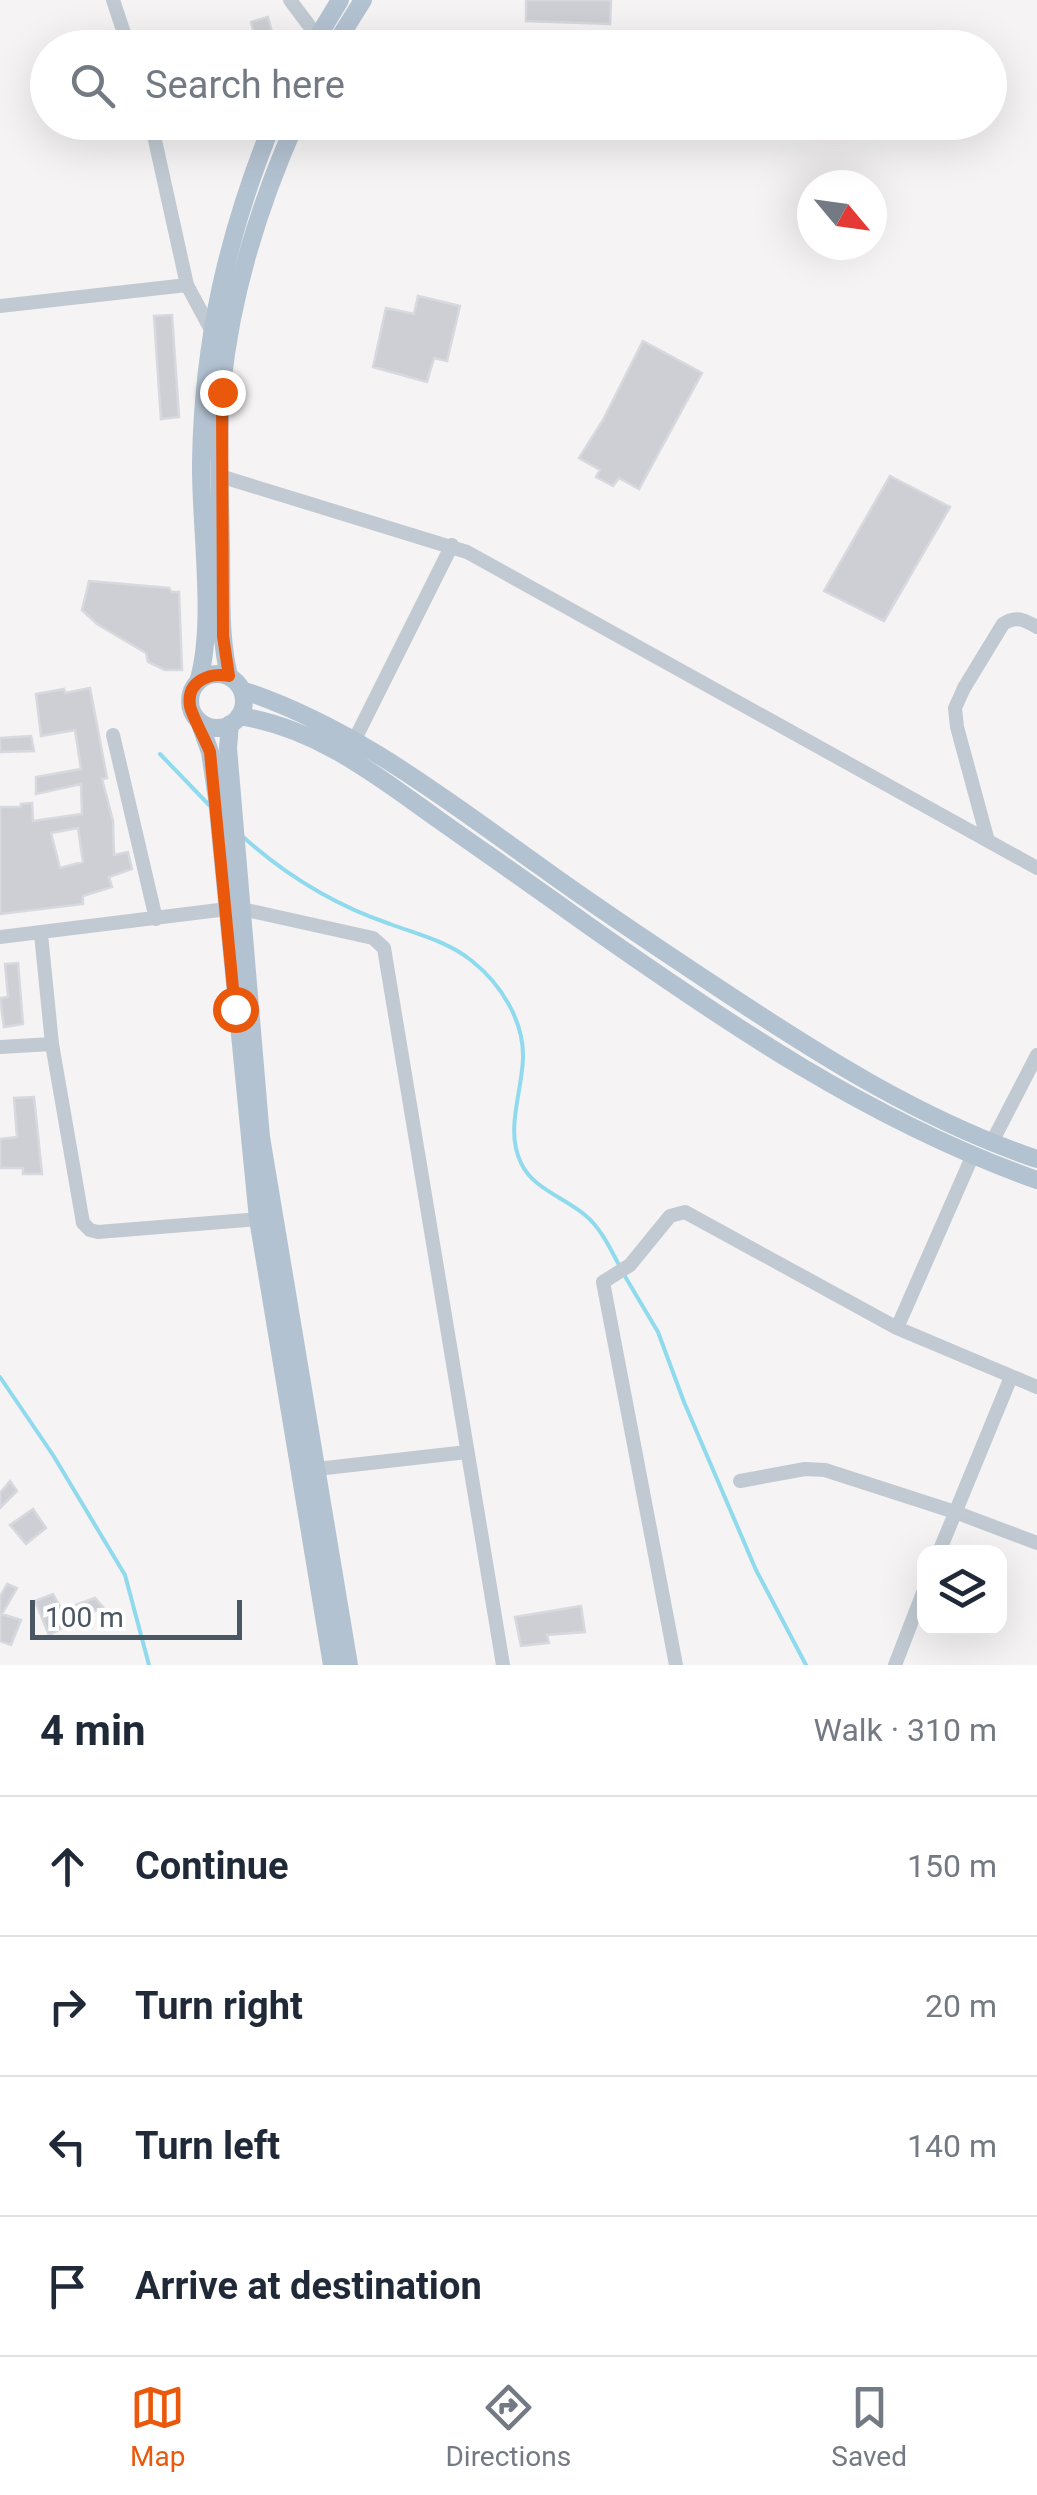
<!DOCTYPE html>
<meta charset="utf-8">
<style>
:root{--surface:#fff;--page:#f6f6f7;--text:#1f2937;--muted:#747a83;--line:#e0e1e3;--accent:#ea580c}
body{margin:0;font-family:Roboto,sans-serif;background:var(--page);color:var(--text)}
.controls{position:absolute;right:30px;bottom:30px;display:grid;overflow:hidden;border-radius:20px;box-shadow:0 10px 40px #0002}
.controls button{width:90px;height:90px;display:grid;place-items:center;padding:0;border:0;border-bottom:2px solid var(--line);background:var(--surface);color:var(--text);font:50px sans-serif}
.compass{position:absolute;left:797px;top:170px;width:90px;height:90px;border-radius:50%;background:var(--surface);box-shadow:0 10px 40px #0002;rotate:119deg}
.scale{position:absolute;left:30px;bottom:25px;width:212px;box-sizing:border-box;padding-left:10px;border:5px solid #4a5661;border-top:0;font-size:28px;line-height:35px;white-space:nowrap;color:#4a5661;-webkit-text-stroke:8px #fff;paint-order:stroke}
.stop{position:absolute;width:30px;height:30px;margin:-22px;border:8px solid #ea580c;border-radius:50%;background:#fff}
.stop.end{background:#ea580c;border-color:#fff;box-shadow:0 2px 10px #0008}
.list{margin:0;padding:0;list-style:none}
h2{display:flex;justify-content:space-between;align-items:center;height:130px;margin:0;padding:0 40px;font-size:42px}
h2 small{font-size:32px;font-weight:400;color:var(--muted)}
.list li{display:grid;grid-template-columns:65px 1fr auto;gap:30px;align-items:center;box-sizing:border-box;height:140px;padding:0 40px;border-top:2px solid var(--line)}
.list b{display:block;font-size:38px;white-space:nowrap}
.list em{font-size:32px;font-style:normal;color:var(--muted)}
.icon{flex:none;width:55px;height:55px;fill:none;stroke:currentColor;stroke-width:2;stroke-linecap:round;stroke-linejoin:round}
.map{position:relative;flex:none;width:1037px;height:1665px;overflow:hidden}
.search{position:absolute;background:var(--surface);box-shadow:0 10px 40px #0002;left:30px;right:30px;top:30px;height:110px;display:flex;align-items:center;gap:25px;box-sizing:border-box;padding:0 35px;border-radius:55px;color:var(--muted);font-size:38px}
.sheet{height:690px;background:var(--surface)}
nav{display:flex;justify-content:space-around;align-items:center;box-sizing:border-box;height:140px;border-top:2px solid var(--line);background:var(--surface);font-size:28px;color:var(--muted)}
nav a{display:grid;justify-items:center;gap:5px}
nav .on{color:var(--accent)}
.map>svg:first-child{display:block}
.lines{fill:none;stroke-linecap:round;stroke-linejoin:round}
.stream{stroke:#90daee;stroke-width:4}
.building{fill:#cdcfd5;stroke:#d7d9de;stroke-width:2.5;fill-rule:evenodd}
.minor{stroke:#c1cad2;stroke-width:14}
.major{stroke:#b3c2d1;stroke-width:18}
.route{stroke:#ea580c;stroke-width:12}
</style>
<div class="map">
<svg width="1037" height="1665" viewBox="0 0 1037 1665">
<rect width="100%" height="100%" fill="#f5f3f3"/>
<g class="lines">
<!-- stream -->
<path class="stream" d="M160,754L212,808
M241,835C284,874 334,905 390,924C419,935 447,941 472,961C501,984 524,1021 523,1058C522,1093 505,1130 521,1163C532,1188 565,1198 585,1215C600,1227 610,1248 619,1265
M623,1273L658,1332L684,1402L756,1570L806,1665
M0,1377L53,1455L125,1575L149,1665"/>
</g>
<!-- building -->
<path class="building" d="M526,0H611L610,24L526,21Z
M268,17L276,48H202L201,43L253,30L251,22Z
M418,296L460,306L447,361L434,358L427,382L373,367L386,308L414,314Z
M172,315L179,417L161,419L154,316Z
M643,341L702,373L639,489L619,478L613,486L596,477L600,470L579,458L603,420Z
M890,476L950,507L884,621L824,591Z
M89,581L169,588L171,592H179L182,670H165L148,662L146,653L97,624L82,610Z
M90,688L107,778L102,779L113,821L114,855L128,852L132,869L109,877L112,887L83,896V904L0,914V807H21V804L32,803L33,821L82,814L81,784L36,794V777L81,769L75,730L41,736L36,694L64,689L65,693ZM78,828L83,862L60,868L51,833Z
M31,736L34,751L0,752V738Z
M18,963L23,1024L4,1027L0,998L8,997L5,964Z
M34,1097L42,1174H23V1168H0V1139L17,1137L14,1098Z
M10,1481L17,1491L0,1508V1493Z
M33,1509L46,1528L26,1544L10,1525Z
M7,1584L17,1588L2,1614L21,1620L11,1645L0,1641V1597Z
M53,1594L62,1610L95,1598L103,1607L49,1635L35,1601Z
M581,1606L585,1632L547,1635L549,1643L521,1646L515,1617Z"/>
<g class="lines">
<!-- minor -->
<path class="minor" d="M113,0L129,48
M290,0L317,36
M151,122L187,285L210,328
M0,306L187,285
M220,476L467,552L1037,868
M113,735L156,919
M355,739L452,545
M988,841L957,727L955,708L964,688L1003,624C1016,615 1024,620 1037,627
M242,909L373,938L384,948L503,1665
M41,934L52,1044L83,1223L90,1230L98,1232L258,1219
M0,937L227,909
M0,1047L52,1044
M991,1144L1037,1055
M897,1328L972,1157
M317,1469L467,1452
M740,1481L805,1469L825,1470L955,1512L1037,1543
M939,1552L1011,1377
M676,1665L603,1282L630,1265L670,1216L685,1212L897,1328L1037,1387
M895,1665L924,1590"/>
<!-- major -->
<path class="major" d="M311,48L340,0
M333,48L363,0
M190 701a27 27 0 1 1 54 0a27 27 0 1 1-54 0Z
M229,676C219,635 222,590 221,547C220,494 217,439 222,386C231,296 259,205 296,122
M198,682C216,624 200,526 201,462C203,341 227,235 273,122
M242,690C354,727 445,799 541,867C599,909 658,948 717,987C818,1054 921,1120 1037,1159
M239,716C317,728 376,775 439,820C487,854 535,887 582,921C725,1022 872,1122 1037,1180
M199,721L210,752L217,799L258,1219L332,1665
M230,724L228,748L261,1137L349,1665"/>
</g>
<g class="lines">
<!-- route -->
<path class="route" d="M222,392L223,636L229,676C210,672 186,681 190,706C192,716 205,739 210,752L235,1009"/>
</g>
</svg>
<div class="controls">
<button><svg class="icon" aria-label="layers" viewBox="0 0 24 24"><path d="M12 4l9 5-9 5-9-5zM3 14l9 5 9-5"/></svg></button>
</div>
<svg class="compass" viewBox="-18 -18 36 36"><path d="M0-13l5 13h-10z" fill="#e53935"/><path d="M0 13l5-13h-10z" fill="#747a83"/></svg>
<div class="scale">100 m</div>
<div class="stop" style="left:235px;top:1009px"></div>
<div class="stop end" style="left:222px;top:392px"></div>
<div class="search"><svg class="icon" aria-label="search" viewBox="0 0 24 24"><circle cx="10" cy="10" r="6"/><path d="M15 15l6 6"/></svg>Search here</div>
</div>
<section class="sheet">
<h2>4 min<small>Walk · 310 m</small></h2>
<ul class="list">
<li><svg class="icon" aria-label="ahead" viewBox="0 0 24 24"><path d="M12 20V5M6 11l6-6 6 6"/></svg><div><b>Continue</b></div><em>150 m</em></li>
<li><svg class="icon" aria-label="right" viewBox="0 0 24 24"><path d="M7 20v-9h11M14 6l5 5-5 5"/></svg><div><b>Turn right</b></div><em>20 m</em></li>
<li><svg class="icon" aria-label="left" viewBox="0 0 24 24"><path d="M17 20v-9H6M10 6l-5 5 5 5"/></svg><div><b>Turn left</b></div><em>140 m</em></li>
<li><svg class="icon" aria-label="arrive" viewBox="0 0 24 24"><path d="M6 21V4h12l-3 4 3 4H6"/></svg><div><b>Arrive at destination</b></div></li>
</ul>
</section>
<nav>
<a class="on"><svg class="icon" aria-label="map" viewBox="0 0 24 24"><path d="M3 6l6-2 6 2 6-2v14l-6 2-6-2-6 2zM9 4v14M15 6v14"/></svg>Map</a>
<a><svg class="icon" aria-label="directions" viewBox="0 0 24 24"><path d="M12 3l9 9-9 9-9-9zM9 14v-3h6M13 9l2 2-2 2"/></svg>Directions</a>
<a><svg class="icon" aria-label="saved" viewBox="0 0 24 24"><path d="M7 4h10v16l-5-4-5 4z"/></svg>Saved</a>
</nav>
